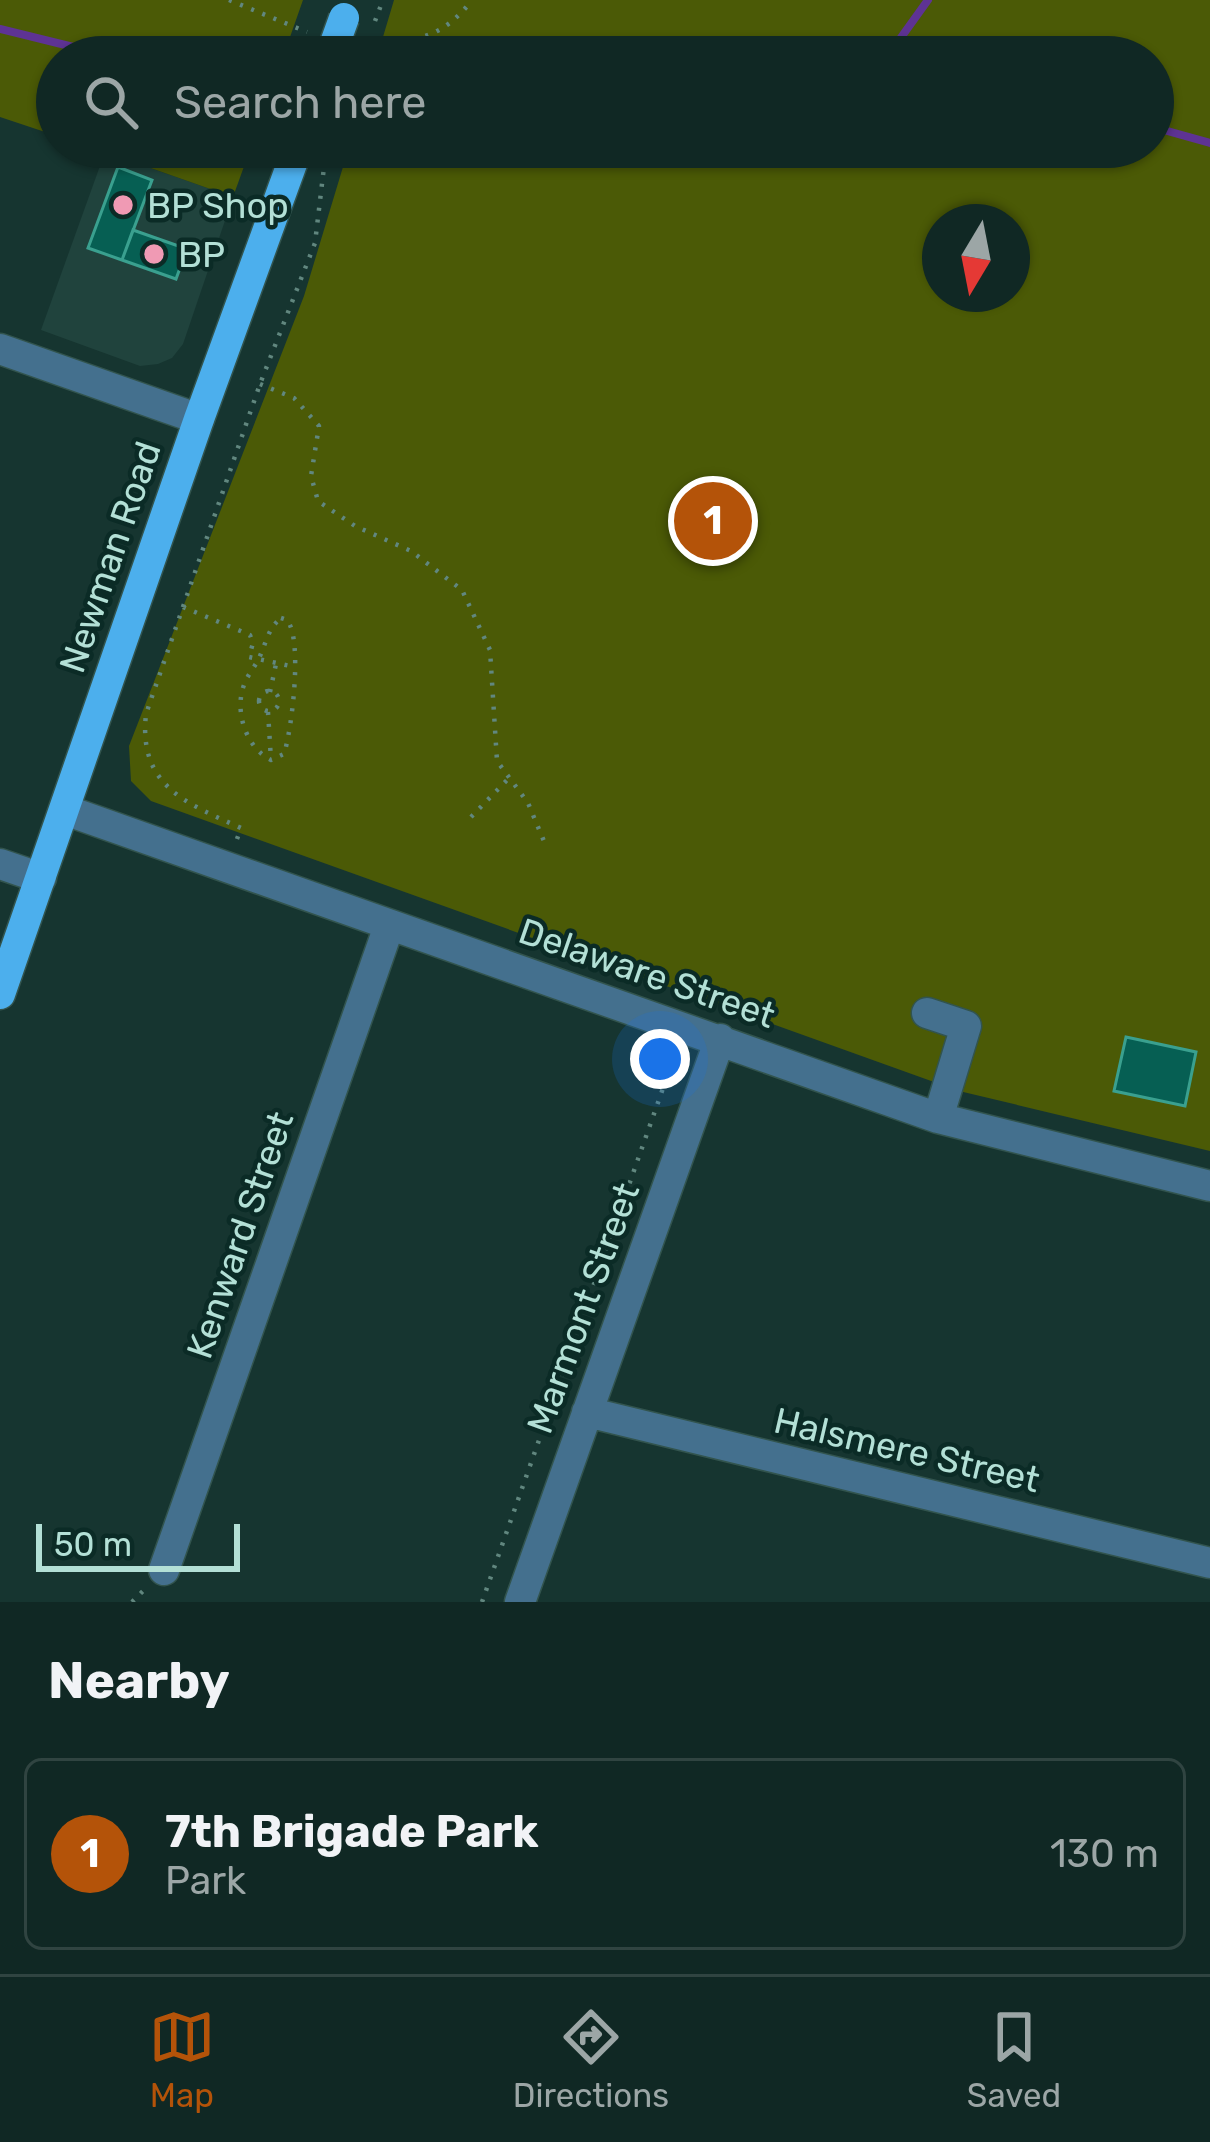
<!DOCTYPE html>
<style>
:root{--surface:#102824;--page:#1e3431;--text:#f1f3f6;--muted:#9ca6a6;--line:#304441;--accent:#b45309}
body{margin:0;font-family:Rubik,sans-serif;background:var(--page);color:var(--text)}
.compass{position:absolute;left:922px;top:204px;width:108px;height:108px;border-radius:50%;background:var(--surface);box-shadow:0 3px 9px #0004;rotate:190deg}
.scale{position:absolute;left:36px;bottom:30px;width:204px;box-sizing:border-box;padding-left:12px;border:6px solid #b3e0d6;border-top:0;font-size:33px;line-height:42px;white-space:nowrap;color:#b3e0d6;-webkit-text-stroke:9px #0b2b26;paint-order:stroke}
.you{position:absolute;left:660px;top:1059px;width:42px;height:42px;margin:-30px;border:9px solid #fff;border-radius:50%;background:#1a73e8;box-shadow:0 0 0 18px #1a73e833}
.badge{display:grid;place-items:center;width:78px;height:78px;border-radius:50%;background:var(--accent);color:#fff;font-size:39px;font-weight:700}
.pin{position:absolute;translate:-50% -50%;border:6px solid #fff;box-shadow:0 3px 12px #0006}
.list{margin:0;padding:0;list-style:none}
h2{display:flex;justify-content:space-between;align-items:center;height:156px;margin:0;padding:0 48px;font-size:51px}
h2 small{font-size:39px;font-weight:400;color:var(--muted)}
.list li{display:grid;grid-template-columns:78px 1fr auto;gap:36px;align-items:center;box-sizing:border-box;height:192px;margin:0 24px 24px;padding:0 24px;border:3px solid var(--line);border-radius:18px}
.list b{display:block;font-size:45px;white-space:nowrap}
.list p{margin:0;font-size:39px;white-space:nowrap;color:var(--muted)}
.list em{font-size:39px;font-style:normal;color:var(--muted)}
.icon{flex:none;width:66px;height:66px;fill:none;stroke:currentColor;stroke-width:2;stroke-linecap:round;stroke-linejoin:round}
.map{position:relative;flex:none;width:1210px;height:1602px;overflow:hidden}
.search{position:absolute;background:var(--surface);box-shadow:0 3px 9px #0004;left:36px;right:36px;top:36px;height:132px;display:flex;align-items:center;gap:30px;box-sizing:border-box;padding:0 42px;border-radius:66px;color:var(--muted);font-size:45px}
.sheet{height:372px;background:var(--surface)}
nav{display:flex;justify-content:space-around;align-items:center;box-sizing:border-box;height:168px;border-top:3px solid var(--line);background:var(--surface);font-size:33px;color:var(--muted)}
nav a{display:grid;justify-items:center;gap:6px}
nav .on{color:var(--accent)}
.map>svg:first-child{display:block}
.built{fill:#20433d}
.green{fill:#4b5a06;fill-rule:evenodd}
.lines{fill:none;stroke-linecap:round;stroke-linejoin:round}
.stream{stroke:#5e3394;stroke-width:8}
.building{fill:#065f53;stroke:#3aa08f;stroke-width:3}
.minor-casing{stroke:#32544e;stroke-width:33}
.major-casing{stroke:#32544e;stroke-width:33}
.path{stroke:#61877f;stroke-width:4.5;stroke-dasharray:3 9;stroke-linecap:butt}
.minor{stroke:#44708e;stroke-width:30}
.major{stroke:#4cafed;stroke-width:30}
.major-bridge-casing{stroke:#32544e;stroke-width:33;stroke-linecap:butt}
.major-bridge{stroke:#4cafed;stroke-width:30}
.poi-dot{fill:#f09ab4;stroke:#0b2b26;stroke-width:4.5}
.labels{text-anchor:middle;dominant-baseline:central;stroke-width:9;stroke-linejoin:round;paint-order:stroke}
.poi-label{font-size:36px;fill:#b3e0d6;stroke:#0b2b26;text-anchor:start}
.street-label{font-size:36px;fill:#b3e0d6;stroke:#0b2b26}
</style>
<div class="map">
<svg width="1210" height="1602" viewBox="0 0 1210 1602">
<rect width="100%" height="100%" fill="#163530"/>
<!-- built -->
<path class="built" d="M105,152L233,197L183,344L172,358L158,364L140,366L41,330Z"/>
<!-- green -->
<path class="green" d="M0,0H303L283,57H57V136L0,117Z
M394,0H1210V1151L959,1091L151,801L131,781L129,746L304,296L349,147H1153V57H377ZM940,222H1012V294H940Z
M91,147H251L233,197Z"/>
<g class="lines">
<!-- stream -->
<path class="stream" d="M0,29L114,57
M887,57L928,0
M1153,127L1210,143"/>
</g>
<!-- building -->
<path class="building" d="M118,167L152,180L122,260L88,248Z
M133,230L187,249L176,279L122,260Z
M1126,1037L1196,1052L1185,1106L1114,1091Z"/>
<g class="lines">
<defs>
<path id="minor" d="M0,349L199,419
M65,810L938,1118L1210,1186
M0,864L41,878
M927,1013L966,1026L938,1118
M587,1412L1210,1563
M164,1570L389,926
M520,1602L720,1039"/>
<path id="major" d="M0,994L199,419L298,147"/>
</defs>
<!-- minor casing -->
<use href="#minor" class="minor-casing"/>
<!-- major casing -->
<use href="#major" class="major-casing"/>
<!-- path -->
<path class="path" d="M229,0L307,32
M375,21L383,0
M366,39C412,45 443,38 472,0
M260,384L294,398L319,426L311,476L318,501L355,526L411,551L462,590L490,650L497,761L528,803L546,846
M183,607L250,635L253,643L249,657L295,667
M281,618L287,620C303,639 292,729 284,754L271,760C246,748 234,711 244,685C247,676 254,668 258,660C266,645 267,629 281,618Z
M259 701a10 10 0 1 1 20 0a10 10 0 1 1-20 0Z
M270,692L276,664
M268,712L271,760
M471,817L509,778
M237,839L241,828C186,803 138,786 146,714L260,384L315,243L324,167L331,147
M132,1602L143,1591
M482,1602L674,1057"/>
<!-- minor -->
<use href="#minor" class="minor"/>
<!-- major -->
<use href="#major" class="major"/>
<defs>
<path id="major-bridge" d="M330,57L344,18"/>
</defs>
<!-- major-bridge casing -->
<use href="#major-bridge" class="major-bridge-casing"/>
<!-- major-bridge -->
<use href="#major-bridge" class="major-bridge"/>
</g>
<!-- markers -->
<g class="poi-dot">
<circle cx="123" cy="205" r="12"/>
<circle cx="154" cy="254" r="12"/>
</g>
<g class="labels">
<!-- poi labels -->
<g class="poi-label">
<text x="147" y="205">BP Shop</text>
<text x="178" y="254">BP</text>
</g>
<!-- street labels -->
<g class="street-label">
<text transform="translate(110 557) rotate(-71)">Newman Road</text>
<text transform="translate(647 973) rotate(19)">Delaware Street</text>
<text transform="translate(240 1235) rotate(-71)">Kenward Street</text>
<text transform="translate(583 1308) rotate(-70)">Marmont Street</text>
<text transform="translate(907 1450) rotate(13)">Halsmere Street</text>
</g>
</g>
</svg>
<svg class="compass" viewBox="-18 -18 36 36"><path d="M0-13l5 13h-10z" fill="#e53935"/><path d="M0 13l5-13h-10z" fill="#9ca6a6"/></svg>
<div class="scale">50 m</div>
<div class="you"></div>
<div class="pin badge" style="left:713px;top:521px">1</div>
<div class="search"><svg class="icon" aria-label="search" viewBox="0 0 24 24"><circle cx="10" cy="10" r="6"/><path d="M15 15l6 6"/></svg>Search here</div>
</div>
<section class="sheet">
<h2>Nearby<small></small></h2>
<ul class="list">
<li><span class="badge">1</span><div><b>7th Brigade Park</b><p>Park</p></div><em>130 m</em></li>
</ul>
</section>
<nav>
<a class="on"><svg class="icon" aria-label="map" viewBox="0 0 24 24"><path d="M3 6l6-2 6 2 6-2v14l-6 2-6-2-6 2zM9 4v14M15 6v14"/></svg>Map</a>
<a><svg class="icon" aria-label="directions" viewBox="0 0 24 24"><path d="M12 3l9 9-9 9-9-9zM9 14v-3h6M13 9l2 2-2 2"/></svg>Directions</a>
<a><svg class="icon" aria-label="saved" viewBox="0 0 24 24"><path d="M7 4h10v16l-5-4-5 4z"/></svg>Saved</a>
</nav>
